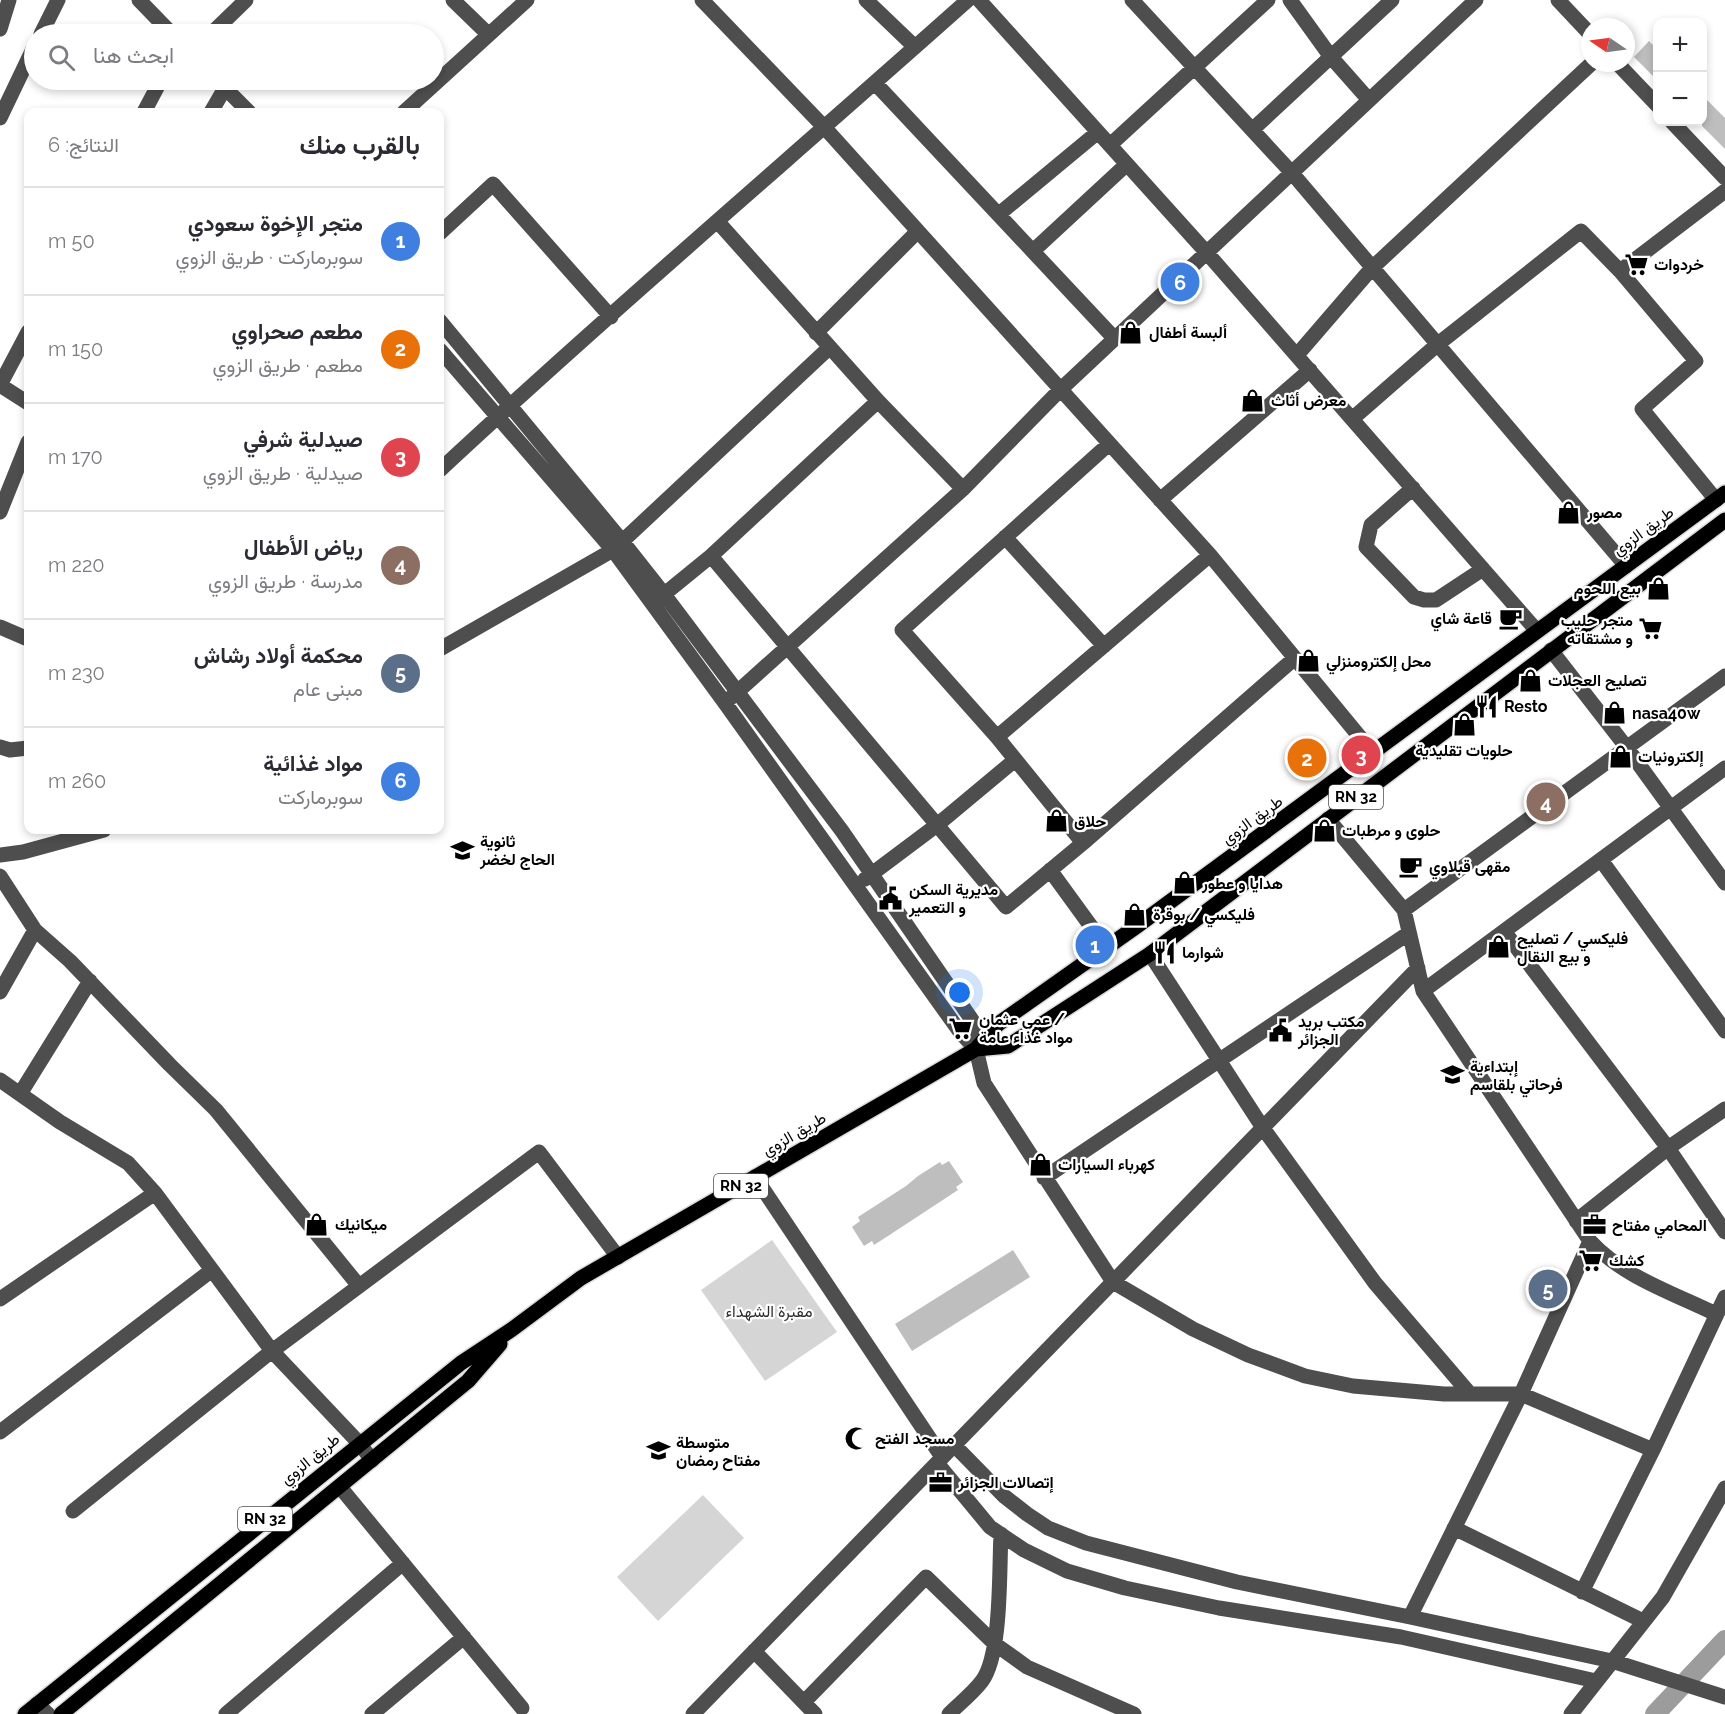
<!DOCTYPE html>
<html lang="ar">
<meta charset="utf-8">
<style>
:root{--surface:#fff;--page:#f2f2f3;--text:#2b2b33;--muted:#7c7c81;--line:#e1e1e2;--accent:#0f766e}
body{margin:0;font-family:Raleway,Vazirmatn,sans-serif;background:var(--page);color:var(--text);direction:rtl}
.controls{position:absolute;right:18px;top:18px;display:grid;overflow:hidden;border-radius:12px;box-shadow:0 3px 9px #0003}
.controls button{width:54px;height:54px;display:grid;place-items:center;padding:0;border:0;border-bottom:2px solid var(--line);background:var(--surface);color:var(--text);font:30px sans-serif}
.compass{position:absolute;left:1581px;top:18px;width:54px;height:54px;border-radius:50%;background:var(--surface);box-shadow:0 3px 9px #0003;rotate:283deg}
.you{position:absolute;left:960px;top:993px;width:21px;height:21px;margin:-15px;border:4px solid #fff;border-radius:50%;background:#1a73e8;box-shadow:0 0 0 9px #1a73e833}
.badge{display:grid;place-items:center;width:39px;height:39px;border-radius:50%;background:var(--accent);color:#fff;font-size:20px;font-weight:700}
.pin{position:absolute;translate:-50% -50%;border:3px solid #fff;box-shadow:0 2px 6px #0006}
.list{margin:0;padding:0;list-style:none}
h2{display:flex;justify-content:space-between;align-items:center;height:78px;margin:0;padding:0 24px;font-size:26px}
h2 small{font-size:20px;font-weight:400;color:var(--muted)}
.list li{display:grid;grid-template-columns:39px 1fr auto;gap:18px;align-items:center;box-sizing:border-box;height:108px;padding:0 24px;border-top:2px solid var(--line)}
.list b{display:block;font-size:22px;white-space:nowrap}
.list p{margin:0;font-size:20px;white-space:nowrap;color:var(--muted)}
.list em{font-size:20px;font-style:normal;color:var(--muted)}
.icon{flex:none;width:33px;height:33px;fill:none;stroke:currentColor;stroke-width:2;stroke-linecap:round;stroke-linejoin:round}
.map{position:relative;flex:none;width:1725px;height:1714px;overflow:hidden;direction:ltr}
.search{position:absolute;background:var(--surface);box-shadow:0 3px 9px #0003;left:24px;top:24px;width:420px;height:66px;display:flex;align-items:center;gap:15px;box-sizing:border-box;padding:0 21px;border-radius:33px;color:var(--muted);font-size:22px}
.panel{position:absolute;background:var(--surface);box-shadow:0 3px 9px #0003;left:24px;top:108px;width:420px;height:726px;border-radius:12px;direction:rtl}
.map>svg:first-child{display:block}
.green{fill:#d5d5d5}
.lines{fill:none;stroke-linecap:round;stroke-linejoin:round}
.canal{stroke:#9c9c9c;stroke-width:20}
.building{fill:#bebebe}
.major-casing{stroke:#dbdbdb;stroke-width:18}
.minor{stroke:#4e4e4e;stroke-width:15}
.major{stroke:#000;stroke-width:15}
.labels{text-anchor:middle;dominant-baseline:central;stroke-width:4.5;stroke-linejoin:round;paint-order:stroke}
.shield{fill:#fff;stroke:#4c4c4c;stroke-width:1.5}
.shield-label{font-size:15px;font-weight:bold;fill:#000}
.poi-label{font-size:16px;font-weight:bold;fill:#000;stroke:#fff;text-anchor:start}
.street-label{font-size:16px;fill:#000;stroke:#fff}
.park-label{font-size:16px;fill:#2c2c2c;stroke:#fff}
</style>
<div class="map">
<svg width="1725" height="1714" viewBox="0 0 1725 1714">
<rect width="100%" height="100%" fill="#fff"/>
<!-- green -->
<path class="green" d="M772,1240L837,1332L765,1381L701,1290Z
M703,1495L744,1538L658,1621L617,1577Z"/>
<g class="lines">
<!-- canal -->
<path class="canal" d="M1655,1714L1725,1640"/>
</g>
<!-- building -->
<path class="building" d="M1649,41L1658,50V81L1634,57Z
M1702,95L1725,118V149L1702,126Z
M949,1161L963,1182L956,1187L958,1190L888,1236L874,1245L872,1241L864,1246L852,1227L860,1221L858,1217L906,1186L918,1176L940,1162L942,1165Z
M1013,1250L1030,1277L912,1351L895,1324Z"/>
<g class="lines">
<defs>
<path id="major" d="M976,1049L1008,1046L1150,954L1725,520
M25,1714L461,1363L511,1330L581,1278L976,1049L998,1024L1137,926L1725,493
M61,1714L468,1381L500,1344"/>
</defs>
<!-- major casing -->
<use href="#major" class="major-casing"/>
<!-- minor -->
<path class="minor" d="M139,0L172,34
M453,0L488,34
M702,0L825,128L1210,555L1373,753
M866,0L915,47
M979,0L1207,253L1537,631
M1132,0L1292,173L1626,566
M1290,0L1331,57L1369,100
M1558,0L1590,34
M0,29L9,0
M41,34L58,0
M211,34L246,0
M1617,63L1658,106
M217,80L249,112
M875,83L1115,339
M144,112L161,80
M211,112L225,88
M404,112L527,0
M0,118L34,47
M1672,122L1725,178
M1252,130L1392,0
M1110,145L1268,0
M999,214L1098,132
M718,222L878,401L963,489
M440,233L493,184L611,317
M1033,251L1127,164
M1620,271L1725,191
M440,321L622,541L663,593L842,831L972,1020L976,1049L984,1083L1113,1282L1193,1329L1248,1355L1305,1376L1353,1386L1444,1394H1521L1653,1450
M28,332L0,385L28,403
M816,333L918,231
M440,350L613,550L725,703L960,1032L976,1049
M1297,355L1372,268L1592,63
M1352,419L1438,344L1581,231L1620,271L1696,361L1642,409L1716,500
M440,470C612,310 792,157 968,0
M1413,488L1371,525L1366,547L1414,597L1424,600H1436L1483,569
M1160,500L1310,370
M0,512L28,442
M1005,537L1104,646
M711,556L1006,907L1083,843L1295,658
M657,600L711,556L878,401
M0,627L28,639
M440,649L613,550L830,347
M1551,650L1627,748L1725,883
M725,703L963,489L1060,390L1476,0
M997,737L1210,555
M0,747L10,750L28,748
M1328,819L1404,910L1423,991L1590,1241C1623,1277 1673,1293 1716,1314
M1083,843L997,737L902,630L1109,444
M0,855L23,852L104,830
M1601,860L1725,1031
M1050,870L1106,947
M0,876L35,930L70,961L170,1065L216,1110L359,1286
M865,879L937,825L1015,760
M1404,910L1725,676
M1504,931L1668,1148L1725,1232
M1150,954L1263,1128L1375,1283L1470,1394
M1423,991L1725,768
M0,992L35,930
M0,1080L60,1122L128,1163L155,1193L272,1351L73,1511
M20,1094L90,981
M755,1177L942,1457
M1044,1178L1409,933
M1576,1221L1668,1148L1725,1109
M0,1299L155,1193
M0,1432L212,1270
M954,1445L1004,1496L1027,1514L1048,1528L1086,1543L1237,1582L1410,1617L1612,1661L1725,1697
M372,1460L359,1443L272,1351L539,1152L618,1257
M937,1463L990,1527L1024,1550L1067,1571L1125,1588L1219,1608L1401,1637L1596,1681
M340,1487L522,1708
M1454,1528L1643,1621
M1582,1592L1653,1450L1725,1297
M1410,1617L1521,1394L1590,1241
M754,1651L815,1714
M804,1702L926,1577L995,1644L1027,1667L1134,1714
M37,1704L48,1714
M226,1714L403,1563
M372,1714L464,1637
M693,1714L1418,968
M949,1714C959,1704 973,1693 982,1681C1002,1654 999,1570 1001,1534
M1571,1714L1663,1597L1725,1488"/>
<!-- major -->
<use href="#major" class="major"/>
</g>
<!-- icons -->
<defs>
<symbol id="supermarket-bare" viewBox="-9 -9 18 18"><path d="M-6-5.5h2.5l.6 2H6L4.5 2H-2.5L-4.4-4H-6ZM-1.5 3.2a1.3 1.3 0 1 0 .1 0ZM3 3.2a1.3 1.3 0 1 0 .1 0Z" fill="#000" stroke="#fff" stroke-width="2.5" paint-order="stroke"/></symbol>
<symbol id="shop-bare" viewBox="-9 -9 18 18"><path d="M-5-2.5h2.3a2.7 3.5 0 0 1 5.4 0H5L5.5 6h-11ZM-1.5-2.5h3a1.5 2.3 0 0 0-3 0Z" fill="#000" stroke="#fff" stroke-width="2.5" paint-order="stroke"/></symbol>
<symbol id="cafe-bare" viewBox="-9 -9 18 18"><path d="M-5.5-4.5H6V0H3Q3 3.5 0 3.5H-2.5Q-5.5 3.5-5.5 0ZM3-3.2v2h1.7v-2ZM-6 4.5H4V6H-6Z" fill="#000" stroke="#fff" stroke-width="2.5" paint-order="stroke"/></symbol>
<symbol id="restaurant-bare" viewBox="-9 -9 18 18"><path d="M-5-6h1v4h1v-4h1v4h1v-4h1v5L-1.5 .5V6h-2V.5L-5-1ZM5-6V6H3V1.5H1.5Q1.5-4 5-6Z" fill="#000" stroke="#fff" stroke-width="2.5" paint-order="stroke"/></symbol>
<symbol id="school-bare" viewBox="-9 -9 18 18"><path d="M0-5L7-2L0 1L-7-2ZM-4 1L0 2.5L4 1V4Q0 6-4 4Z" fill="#000" stroke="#fff" stroke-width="2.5" paint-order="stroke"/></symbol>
<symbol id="civic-bare" viewBox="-9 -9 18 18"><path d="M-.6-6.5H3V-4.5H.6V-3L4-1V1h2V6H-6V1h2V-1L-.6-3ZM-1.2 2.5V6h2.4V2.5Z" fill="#000" stroke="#fff" stroke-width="2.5" paint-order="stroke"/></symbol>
<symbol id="office-bare" viewBox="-9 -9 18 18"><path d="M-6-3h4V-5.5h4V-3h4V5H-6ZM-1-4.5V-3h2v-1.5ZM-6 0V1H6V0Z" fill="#000" stroke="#fff" stroke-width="2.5" paint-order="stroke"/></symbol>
<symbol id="mosque-bare" viewBox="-9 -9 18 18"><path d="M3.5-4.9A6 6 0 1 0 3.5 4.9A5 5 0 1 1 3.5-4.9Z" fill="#000" stroke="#fff" stroke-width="2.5" paint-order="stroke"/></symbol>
</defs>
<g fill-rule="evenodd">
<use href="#supermarket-bare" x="1620" y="248" width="33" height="33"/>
<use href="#shop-bare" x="1114" y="316" width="33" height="33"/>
<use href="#shop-bare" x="1236" y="384" width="33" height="33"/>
<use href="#shop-bare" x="1552" y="496" width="33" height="33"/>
<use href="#shop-bare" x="1642" y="572" width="33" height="33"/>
<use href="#cafe-bare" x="1494" y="602" width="33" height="33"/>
<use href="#supermarket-bare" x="1634" y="612" width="33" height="33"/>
<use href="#shop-bare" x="1292" y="644" width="33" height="33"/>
<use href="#shop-bare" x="1514" y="664" width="33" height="33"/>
<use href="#restaurant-bare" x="1470" y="690" width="33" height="33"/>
<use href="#shop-bare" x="1598" y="696" width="33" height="33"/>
<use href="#shop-bare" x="1448" y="708" width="33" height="33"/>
<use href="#shop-bare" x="1604" y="740" width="33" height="33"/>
<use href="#shop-bare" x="1040" y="804" width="33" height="33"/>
<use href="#shop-bare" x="1308" y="814" width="33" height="33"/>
<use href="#school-bare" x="446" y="834" width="33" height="33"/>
<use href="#cafe-bare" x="1394" y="850" width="33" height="33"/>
<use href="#shop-bare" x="1168" y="866" width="33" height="33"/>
<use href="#civic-bare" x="874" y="882" width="33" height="33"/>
<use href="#shop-bare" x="1118" y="898" width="33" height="33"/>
<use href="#shop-bare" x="1482" y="930" width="33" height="33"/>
<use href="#restaurant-bare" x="1148" y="936" width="33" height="33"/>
<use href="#supermarket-bare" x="944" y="1012" width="33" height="33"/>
<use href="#civic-bare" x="1264" y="1014" width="33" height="33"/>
<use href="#school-bare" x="1436" y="1058" width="33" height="33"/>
<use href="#shop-bare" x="1024" y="1148" width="33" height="33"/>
<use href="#shop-bare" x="300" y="1208" width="33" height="33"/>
<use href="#office-bare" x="1578" y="1208" width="33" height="33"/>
<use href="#supermarket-bare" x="1574" y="1244" width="33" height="33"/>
<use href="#mosque-bare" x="840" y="1422" width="33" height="33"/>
<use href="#school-bare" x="642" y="1434" width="33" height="33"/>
<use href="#office-bare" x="924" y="1466" width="33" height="33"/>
</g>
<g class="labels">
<!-- shield labels -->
<g class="shield">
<rect x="1329" y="785" width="54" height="24" rx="4.5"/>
<rect x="714" y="1174" width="54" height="24" rx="4.5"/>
<rect x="238" y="1507" width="54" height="24" rx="4.5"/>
</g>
<g class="shield-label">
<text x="1356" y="797">RN 32</text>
<text x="741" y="1186">RN 32</text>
<text x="265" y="1519">RN 32</text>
</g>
<!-- poi labels -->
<g class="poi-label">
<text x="1654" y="264">خردوات</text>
<text x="1149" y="332">ألبسة أطفال</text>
<text x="1271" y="400">معرض أثاث</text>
<text x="1587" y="512">مصور</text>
<text x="1641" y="588" text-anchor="end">بيع اللحوم</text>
<text x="1492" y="618" text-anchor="end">قاعة شاي</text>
<text x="1633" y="620" text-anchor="end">متجر حليب<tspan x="1633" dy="18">و مشتقاته</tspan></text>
<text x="1326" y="661">محل إلكترومنزلي</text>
<text x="1548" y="680">تصليح العجلات</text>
<text x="1504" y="706">Resto</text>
<text x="1632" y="713">nasa40w</text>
<text x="1464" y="750" text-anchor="middle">حلويات تقليدية</text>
<text x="1638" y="756">إلكترونيات</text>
<text x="1074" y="821">حلاق</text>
<text x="1342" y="830">حلوى و مرطبات</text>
<text x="480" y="841">ثانوية<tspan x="480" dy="18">الحاج لخضر</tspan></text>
<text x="1429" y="866">مقهى قبلاوي</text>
<text x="1202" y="883">هدايا و عطور</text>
<text x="909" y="889">مديرية السكن<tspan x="909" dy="18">و التعمير</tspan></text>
<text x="1153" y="914">فليكسي / بوقرة</text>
<text x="1517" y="938">فليكسي / تصليح<tspan x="1517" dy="18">و بيع النقال</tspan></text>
<text x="1182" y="952">شوارما</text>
<text x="979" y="1019">عمي عثمان /<tspan x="979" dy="18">مواد غذاء عامة</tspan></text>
<text x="1298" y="1021">مكتب بريد<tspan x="1298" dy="18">الجزائر</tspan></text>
<text x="1470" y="1066">إبتداءية<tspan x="1470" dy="18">فرحاتي بلقاسم</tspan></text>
<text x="1058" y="1164">كهرباء السيارات</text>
<text x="335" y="1224">ميكانيك</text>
<text x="1612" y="1225">المحامي مفتاح</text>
<text x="1609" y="1260">كشك</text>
<text x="875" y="1438">مسجد الفتح</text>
<text x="676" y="1442">متوسطة<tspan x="676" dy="18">مفتاح رمضان</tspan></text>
<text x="958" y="1482">إتصالات الجزائر</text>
</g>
<!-- street labels -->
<g class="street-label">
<text transform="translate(1643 531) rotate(-36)">طريق الزوي</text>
<text transform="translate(1252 820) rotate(-36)">طريق الزوي</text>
<text transform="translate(794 1134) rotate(-30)">طريق الزوي</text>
<text transform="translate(310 1459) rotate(-39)">طريق الزوي</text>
</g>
<!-- park labels -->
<g class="park-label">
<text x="769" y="1311">مقبرة الشهداء</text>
</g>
</g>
</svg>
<div class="controls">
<button>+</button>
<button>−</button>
</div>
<svg class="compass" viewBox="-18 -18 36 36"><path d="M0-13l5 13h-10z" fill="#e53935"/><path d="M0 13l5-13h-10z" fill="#7c7c81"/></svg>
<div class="you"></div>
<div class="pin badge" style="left:1095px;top:945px;background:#3f7fe0">1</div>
<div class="pin badge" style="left:1307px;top:758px;background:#e8710a">2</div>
<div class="pin badge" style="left:1361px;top:755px;background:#e0444e">3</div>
<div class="pin badge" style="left:1546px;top:802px;background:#8d6e63">4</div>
<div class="pin badge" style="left:1548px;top:1289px;background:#5c6f8a">5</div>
<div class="pin badge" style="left:1180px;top:282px;background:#3f7fe0">6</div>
<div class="search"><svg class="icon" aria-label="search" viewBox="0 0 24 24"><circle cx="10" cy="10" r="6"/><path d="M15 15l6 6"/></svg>ابحث هنا</div>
<section class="panel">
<h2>بالقرب منك<small>النتائج: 6</small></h2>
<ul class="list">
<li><span class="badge" style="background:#3f7fe0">1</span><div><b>متجر الإخوة سعودي</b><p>سوبرماركت · طريق الزوي</p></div><em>50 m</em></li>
<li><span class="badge" style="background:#e8710a">2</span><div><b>مطعم صحراوي</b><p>مطعم · طريق الزوي</p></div><em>150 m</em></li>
<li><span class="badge" style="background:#e0444e">3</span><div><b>صيدلية شرفي</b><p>صيدلية · طريق الزوي</p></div><em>170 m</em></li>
<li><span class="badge" style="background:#8d6e63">4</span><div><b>رياض الأطفال</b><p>مدرسة · طريق الزوي</p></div><em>220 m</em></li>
<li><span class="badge" style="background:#5c6f8a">5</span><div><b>محكمة أولاد رشاش</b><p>مبنى عام</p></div><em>230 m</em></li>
<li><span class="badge" style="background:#3f7fe0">6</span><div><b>مواد غذائية</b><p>سوبرماركت</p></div><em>260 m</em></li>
</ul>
</section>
</div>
